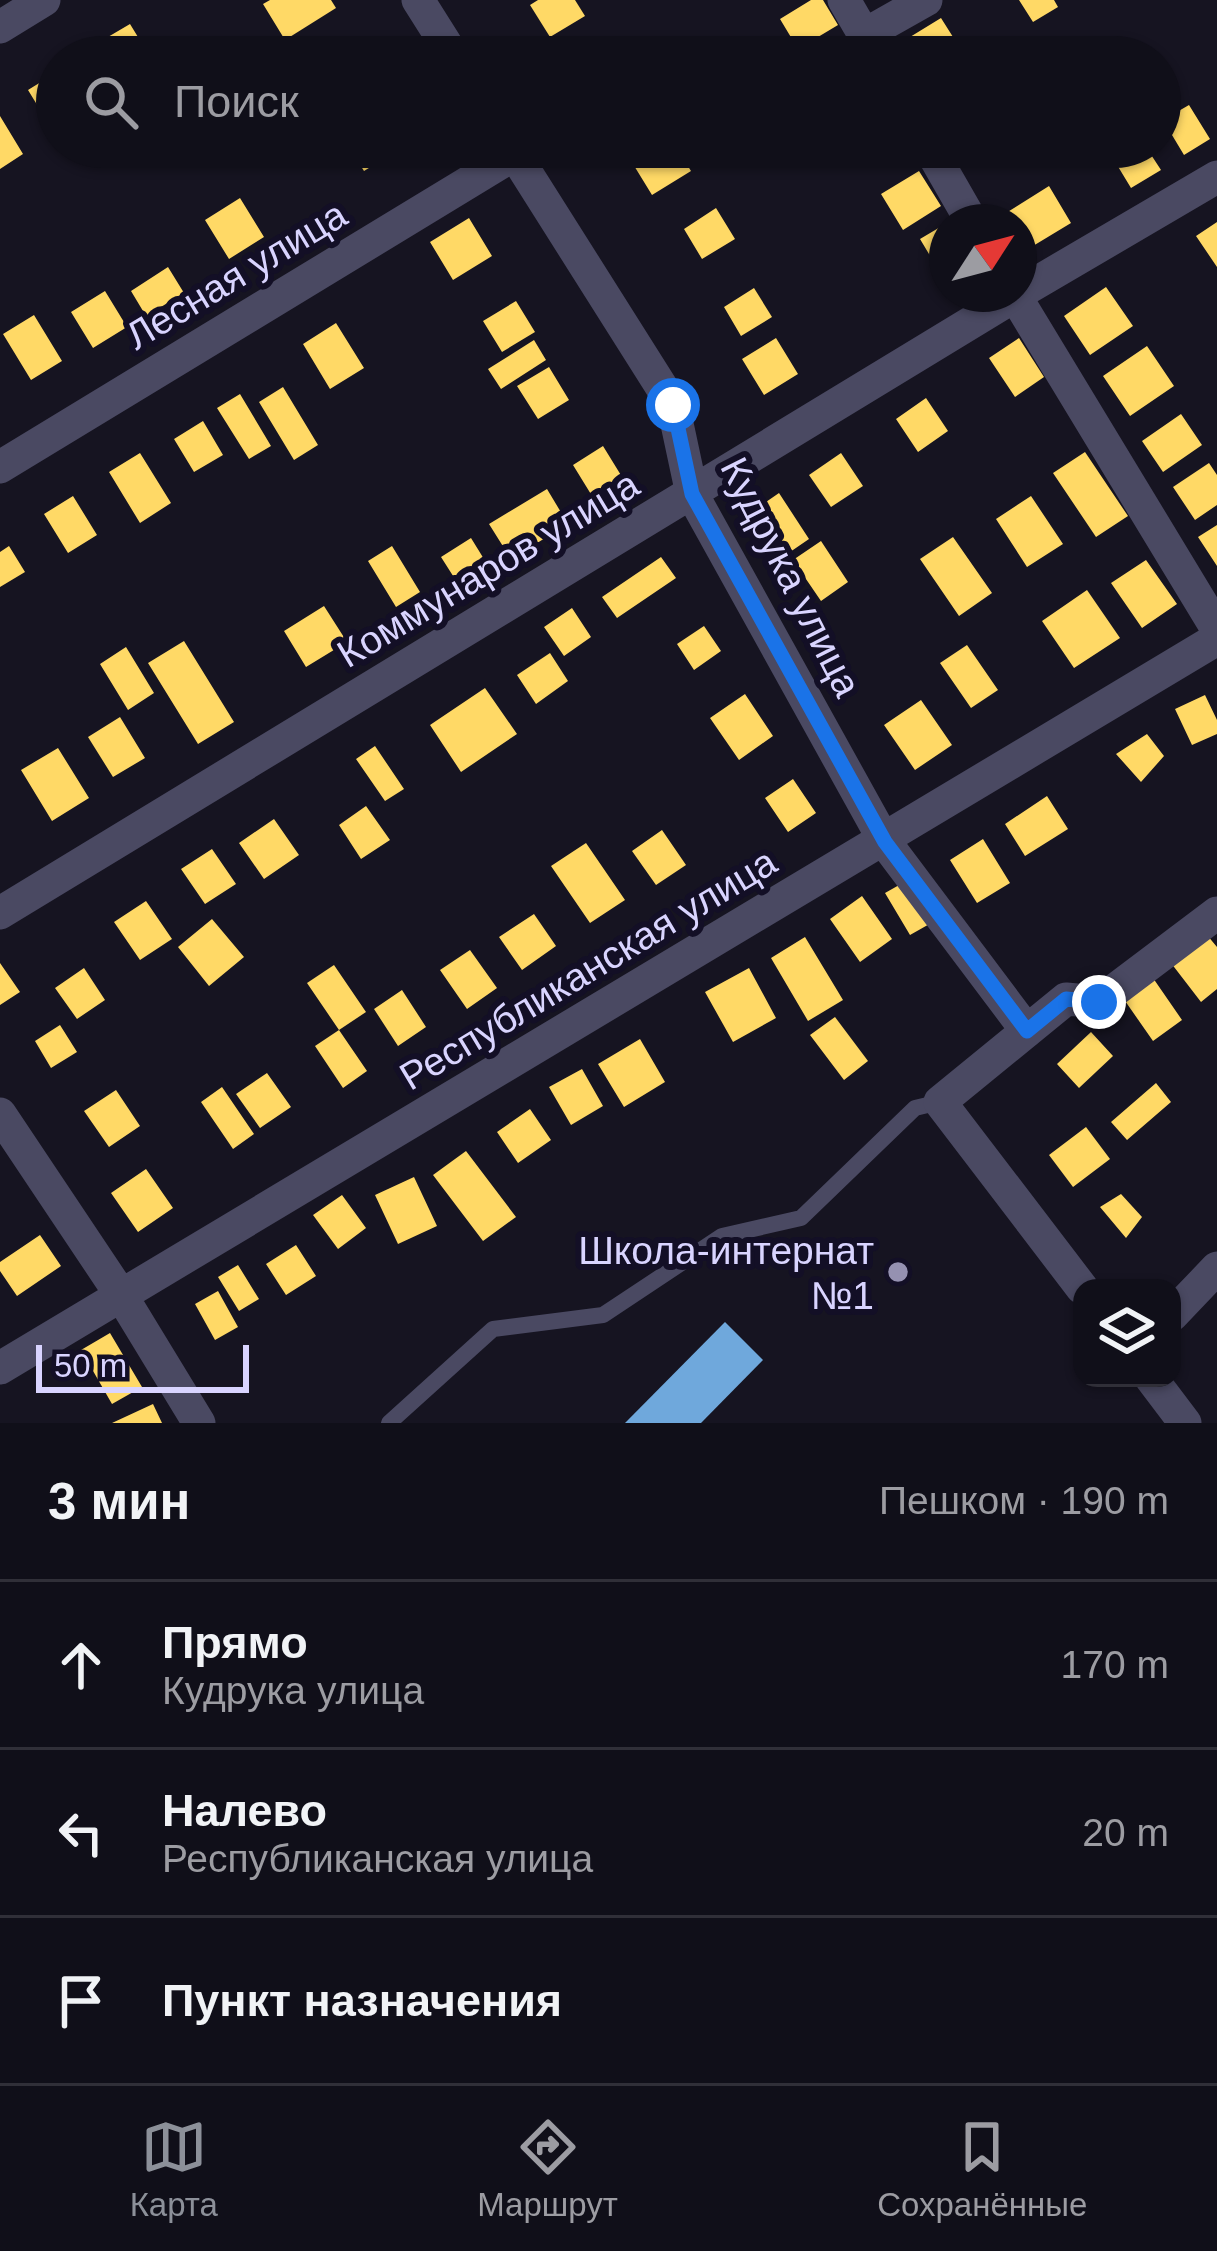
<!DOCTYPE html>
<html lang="ru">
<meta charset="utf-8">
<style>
:root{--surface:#100f19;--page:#191822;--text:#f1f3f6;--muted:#9c9ca2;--line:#302f38;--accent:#8c9099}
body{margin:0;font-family:Arial,sans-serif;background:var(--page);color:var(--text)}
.controls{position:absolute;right:36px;bottom:36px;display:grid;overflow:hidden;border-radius:24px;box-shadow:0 3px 9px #0004}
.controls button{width:108px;height:108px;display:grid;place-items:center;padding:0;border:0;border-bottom:3px solid var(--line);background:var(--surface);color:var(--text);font:60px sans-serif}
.compass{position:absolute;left:929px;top:204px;width:108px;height:108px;border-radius:50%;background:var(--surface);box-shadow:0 3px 9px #0004;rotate:54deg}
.scale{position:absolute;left:36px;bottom:30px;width:213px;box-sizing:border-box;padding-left:12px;border:6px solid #d9d4ff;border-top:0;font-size:33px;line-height:42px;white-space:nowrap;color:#d9d4ff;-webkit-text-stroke:9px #130f26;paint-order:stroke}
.stop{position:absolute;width:36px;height:36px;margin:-27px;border:9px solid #1a73e8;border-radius:50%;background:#fff}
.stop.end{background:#1a73e8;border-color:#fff;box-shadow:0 3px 12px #0008}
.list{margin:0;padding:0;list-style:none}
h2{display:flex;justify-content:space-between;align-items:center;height:156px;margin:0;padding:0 48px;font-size:51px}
h2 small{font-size:39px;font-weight:400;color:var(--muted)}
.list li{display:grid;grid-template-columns:78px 1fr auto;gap:36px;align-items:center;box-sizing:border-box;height:168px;padding:0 48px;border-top:3px solid var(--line)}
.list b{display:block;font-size:45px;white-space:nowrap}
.list p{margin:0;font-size:39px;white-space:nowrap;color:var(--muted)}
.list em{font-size:39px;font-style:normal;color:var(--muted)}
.icon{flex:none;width:66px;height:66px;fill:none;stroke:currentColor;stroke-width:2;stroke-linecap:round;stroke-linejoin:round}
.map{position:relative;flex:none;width:1217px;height:1423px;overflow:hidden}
.search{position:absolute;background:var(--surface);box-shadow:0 3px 9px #0004;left:36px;right:36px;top:36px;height:132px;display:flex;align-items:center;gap:30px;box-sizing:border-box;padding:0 42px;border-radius:66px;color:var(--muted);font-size:45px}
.sheet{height:660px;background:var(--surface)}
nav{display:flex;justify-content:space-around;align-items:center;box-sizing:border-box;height:168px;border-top:3px solid var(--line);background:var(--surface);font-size:33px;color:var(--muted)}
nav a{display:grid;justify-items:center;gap:6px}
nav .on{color:var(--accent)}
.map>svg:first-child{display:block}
.homes{fill:#ffd966}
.schools{fill:#6fa8dc}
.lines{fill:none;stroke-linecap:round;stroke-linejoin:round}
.service{stroke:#4a4962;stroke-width:16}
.minor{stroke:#4a4962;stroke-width:33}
.route{stroke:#1a73e8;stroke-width:15}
.poi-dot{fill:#9591b1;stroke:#130f26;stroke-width:4.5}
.labels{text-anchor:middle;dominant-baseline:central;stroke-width:12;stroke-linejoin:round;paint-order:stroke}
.street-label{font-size:39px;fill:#d9d4ff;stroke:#130f26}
.poi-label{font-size:39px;fill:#d9d4ff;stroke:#130f26;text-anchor:end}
</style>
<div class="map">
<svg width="1217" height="1423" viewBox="0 0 1217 1423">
<rect width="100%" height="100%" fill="#161421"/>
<!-- homes -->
<path class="homes" d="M270,0H331L336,8L285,40L263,4Z
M538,0H575L585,16L550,37L530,5Z
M811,0H823L838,25L798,49L780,19Z
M1019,0H1054L1058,7L1033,22Z
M941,18L965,56L963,57H922L910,37Z
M130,24L149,55L104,57L96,44Z
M836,40L847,57H816L814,54Z
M612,42L621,57H587Z
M57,72V121L50,126L28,90Z
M1189,105L1210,139L1184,155L1163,120Z
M0,116L23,154L0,169Z
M349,147H403L364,171Z
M614,147H642L622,159Z
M661,147H676L691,171L652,195L633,164Z
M852,147H899L865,168Z
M1112,147H1146L1161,170L1131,188L1108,150Z
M919,171L941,206L903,230L881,194Z
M1049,186L1071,223L1028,249L1019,235V222H1011L1006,213Z
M240,198L264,237L229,259L205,220Z
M716,208L735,239L702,259L684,229Z
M469,218L492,256L453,280L430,242Z
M1217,222V267L1196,236Z
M947,223V284L920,239Z
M168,267L184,293L146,316L131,291Z
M1106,287L1133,326L1090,355L1064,316Z
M754,288L772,317L741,336L724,307Z
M105,291L127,327L93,348L71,312Z
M516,301L535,332L502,352L483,321Z
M34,315L62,361L31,380L3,334Z
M336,323L364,368L330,389L303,344Z
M776,338L798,374L764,395L742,359Z
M1019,338L1044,377L1015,397L989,358Z
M534,340L546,360L501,389L488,369Z
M1147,346L1174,386L1130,416L1103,376Z
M549,367L569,400L538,419L517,386Z
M283,387L318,445L294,460L259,402Z
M240,394L271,446L249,459L217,408Z
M926,398L948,431L918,452L896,419Z
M1181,414L1202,445L1163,472L1142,441Z
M203,421L223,455L194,472L174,439Z
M603,446L627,485L597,504L573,465Z
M1085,452L1128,516L1096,537L1053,473Z
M140,453L171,503L140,523L109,472Z
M841,453L863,486L831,507L809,475Z
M1209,463L1217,475V505L1195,520L1173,487Z
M547,489L568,524L511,559L489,524Z
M779,493L809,539L774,563L743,518Z
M73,496L97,535L68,553L44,514Z
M1031,496L1063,544L1027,567L996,519Z
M1217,525V566L1198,537Z
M953,537L992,593L959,616L920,559Z
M471,538L492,572L462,590L441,557Z
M821,541L848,582L821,601L793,560Z
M9,546L25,572L0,587V552Z
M392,546L420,592L396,607L368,561Z
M661,557L676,578L617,618L602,597Z
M1146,560L1177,604L1142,628L1111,583Z
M1087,590L1120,638L1074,668L1042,621Z
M324,606L347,642L306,667L284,631Z
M572,608L591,637L564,656L544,627Z
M704,626L721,651L694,670L677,644Z
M184,641L234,722L198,744L148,663Z
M967,645L998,690L971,708L940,663Z
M126,647L154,693L128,710L100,664Z
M550,653L568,681L536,704L517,675Z
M485,688L517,734L461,772L430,725Z
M745,694L773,736L739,760L710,718Z
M1205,695L1217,720V734L1192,745L1175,709Z
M921,700L952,745L915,770L884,725Z
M120,717L145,758L113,777L88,737Z
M1147,734L1164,756L1141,782L1116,754Z
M375,746L404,789L385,801L356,759Z
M58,748L89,798L52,821L21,770Z
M793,779L816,813L788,832L765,798Z
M1047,796L1068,829L1025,856L1005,824Z
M366,806L390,840L361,859L339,825Z
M274,819L299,855L264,879L239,843Z
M662,830L686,865L656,885L632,851Z
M983,839L1010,883L977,903L950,860Z
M586,843L625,900L590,923L551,866Z
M212,849L236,884L205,904L181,869Z
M908,880L933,922L910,935L885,893Z
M862,896L892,939L860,962L830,919Z
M146,901L172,939L140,960L114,922Z
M534,914L556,946L522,970L499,937Z
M212,919L244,957L209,986L178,947Z
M1207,935L1217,947V989L1201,1002L1171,963Z
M805,937L843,1000L808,1021L771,958Z
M470,950L497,988L467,1009L440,970Z
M0,963L20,992L0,1005Z
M334,965L366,1012L339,1030L307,983Z
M84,968L105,1000L77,1019L55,988Z
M749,968L776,1018L733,1042L705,992Z
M1153,978L1182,1020L1153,1041L1123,998Z
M402,990L426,1027L398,1046L374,1009Z
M835,1017L868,1061L844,1080L810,1035Z
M60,1025L77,1052L51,1068L35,1041Z
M339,1030L367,1071L343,1088L315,1046Z
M1091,1032L1113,1056L1079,1088L1057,1064Z
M640,1039L665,1082L624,1107L598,1064Z
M582,1069L603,1106L571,1125L549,1087Z
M267,1073L291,1107L260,1128L236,1094Z
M1156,1083L1171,1102L1127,1140L1111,1122Z
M222,1087L254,1134L233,1149L201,1102Z
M116,1090L140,1126L109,1147L84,1111Z
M530,1109L551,1140L518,1163L497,1132Z
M1086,1127L1110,1159L1073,1187L1049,1155Z
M466,1151L516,1217L483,1241L433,1175Z
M146,1169L173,1208L138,1232L111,1193Z
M414,1177L437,1226L398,1244L375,1195Z
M1121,1194L1142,1217L1126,1238L1100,1207Z
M342,1195L366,1228L338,1249L313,1215Z
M40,1235L61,1266L17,1296L0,1271V1262Z
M296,1245L316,1276L286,1295L266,1264Z
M238,1265L259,1299L239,1311L218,1277Z
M218,1291L238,1327L215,1340L195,1304Z
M110,1333L142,1387L112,1404L81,1350Z
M153,1404L162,1423H112Z"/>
<!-- schools -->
<path class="schools" d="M725,1322L763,1360L701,1423H625Z"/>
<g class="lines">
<!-- service -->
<path class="service" d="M389,1423L493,1329L603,1315L722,1236L801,1218L915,1108L940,1102"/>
<!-- minor -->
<path class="minor" d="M418,0L454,57
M844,0L877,57
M0,27L44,0
M864,35L926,0
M510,147L673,405L692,494L885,842L1027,1031
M929,147L972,222
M1019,293L1217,177
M1014,294L1217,629
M0,467L515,154
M0,913L1018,294
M0,1114L121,1295L199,1423
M1082,1288L940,1102L1066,999L1099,1002L1217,913
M1172,1315L1217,1268
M0,1368L1217,639
M1151,1378L1185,1423"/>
</g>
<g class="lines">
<!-- route -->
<path class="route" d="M673,405L692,494L885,842L1027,1031L1066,999L1099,1002"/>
</g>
<!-- markers -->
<circle class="poi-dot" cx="898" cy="1272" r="12"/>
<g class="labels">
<!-- street labels -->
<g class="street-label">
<text transform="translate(236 275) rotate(-31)">Лесная улица</text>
<text transform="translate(488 569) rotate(-31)">Коммунаров улица</text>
<text transform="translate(791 577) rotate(63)">Кудрука улица</text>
<text transform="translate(588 969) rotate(-31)">Республиканская улица</text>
</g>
<!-- poi labels -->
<g class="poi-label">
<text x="874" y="1250">Школа-интернат<tspan x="874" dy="45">№1</tspan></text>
</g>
</g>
</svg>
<div class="controls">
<button><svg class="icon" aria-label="layers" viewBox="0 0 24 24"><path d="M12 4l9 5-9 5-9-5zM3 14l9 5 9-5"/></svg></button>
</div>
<svg class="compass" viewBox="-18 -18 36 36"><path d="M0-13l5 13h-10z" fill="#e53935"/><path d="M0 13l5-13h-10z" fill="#9c9ca2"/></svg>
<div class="scale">50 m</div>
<div class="stop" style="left:673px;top:405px"></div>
<div class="stop end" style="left:1099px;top:1002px"></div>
<div class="search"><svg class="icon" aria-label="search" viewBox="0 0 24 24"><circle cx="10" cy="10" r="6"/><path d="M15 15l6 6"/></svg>Поиск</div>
</div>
<section class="sheet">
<h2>3 мин<small>Пешком · 190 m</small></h2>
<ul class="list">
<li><svg class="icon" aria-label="ahead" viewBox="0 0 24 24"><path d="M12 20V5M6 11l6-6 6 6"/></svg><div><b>Прямо</b><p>Кудрука улица</p></div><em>170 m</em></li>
<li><svg class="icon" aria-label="left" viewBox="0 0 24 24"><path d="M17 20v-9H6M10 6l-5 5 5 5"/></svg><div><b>Налево</b><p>Республиканская улица</p></div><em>20 m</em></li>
<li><svg class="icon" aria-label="arrive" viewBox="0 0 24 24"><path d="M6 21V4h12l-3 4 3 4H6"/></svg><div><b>Пункт назначения</b></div></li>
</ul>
</section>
<nav>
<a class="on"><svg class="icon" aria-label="map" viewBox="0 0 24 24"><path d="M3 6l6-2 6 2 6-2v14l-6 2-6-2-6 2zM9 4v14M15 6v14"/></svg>Карта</a>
<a><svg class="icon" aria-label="directions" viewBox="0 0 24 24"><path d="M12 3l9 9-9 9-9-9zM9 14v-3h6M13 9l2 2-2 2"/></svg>Маршрут</a>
<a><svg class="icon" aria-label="saved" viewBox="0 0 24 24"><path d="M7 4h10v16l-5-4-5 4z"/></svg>Сохранённые</a>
</nav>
